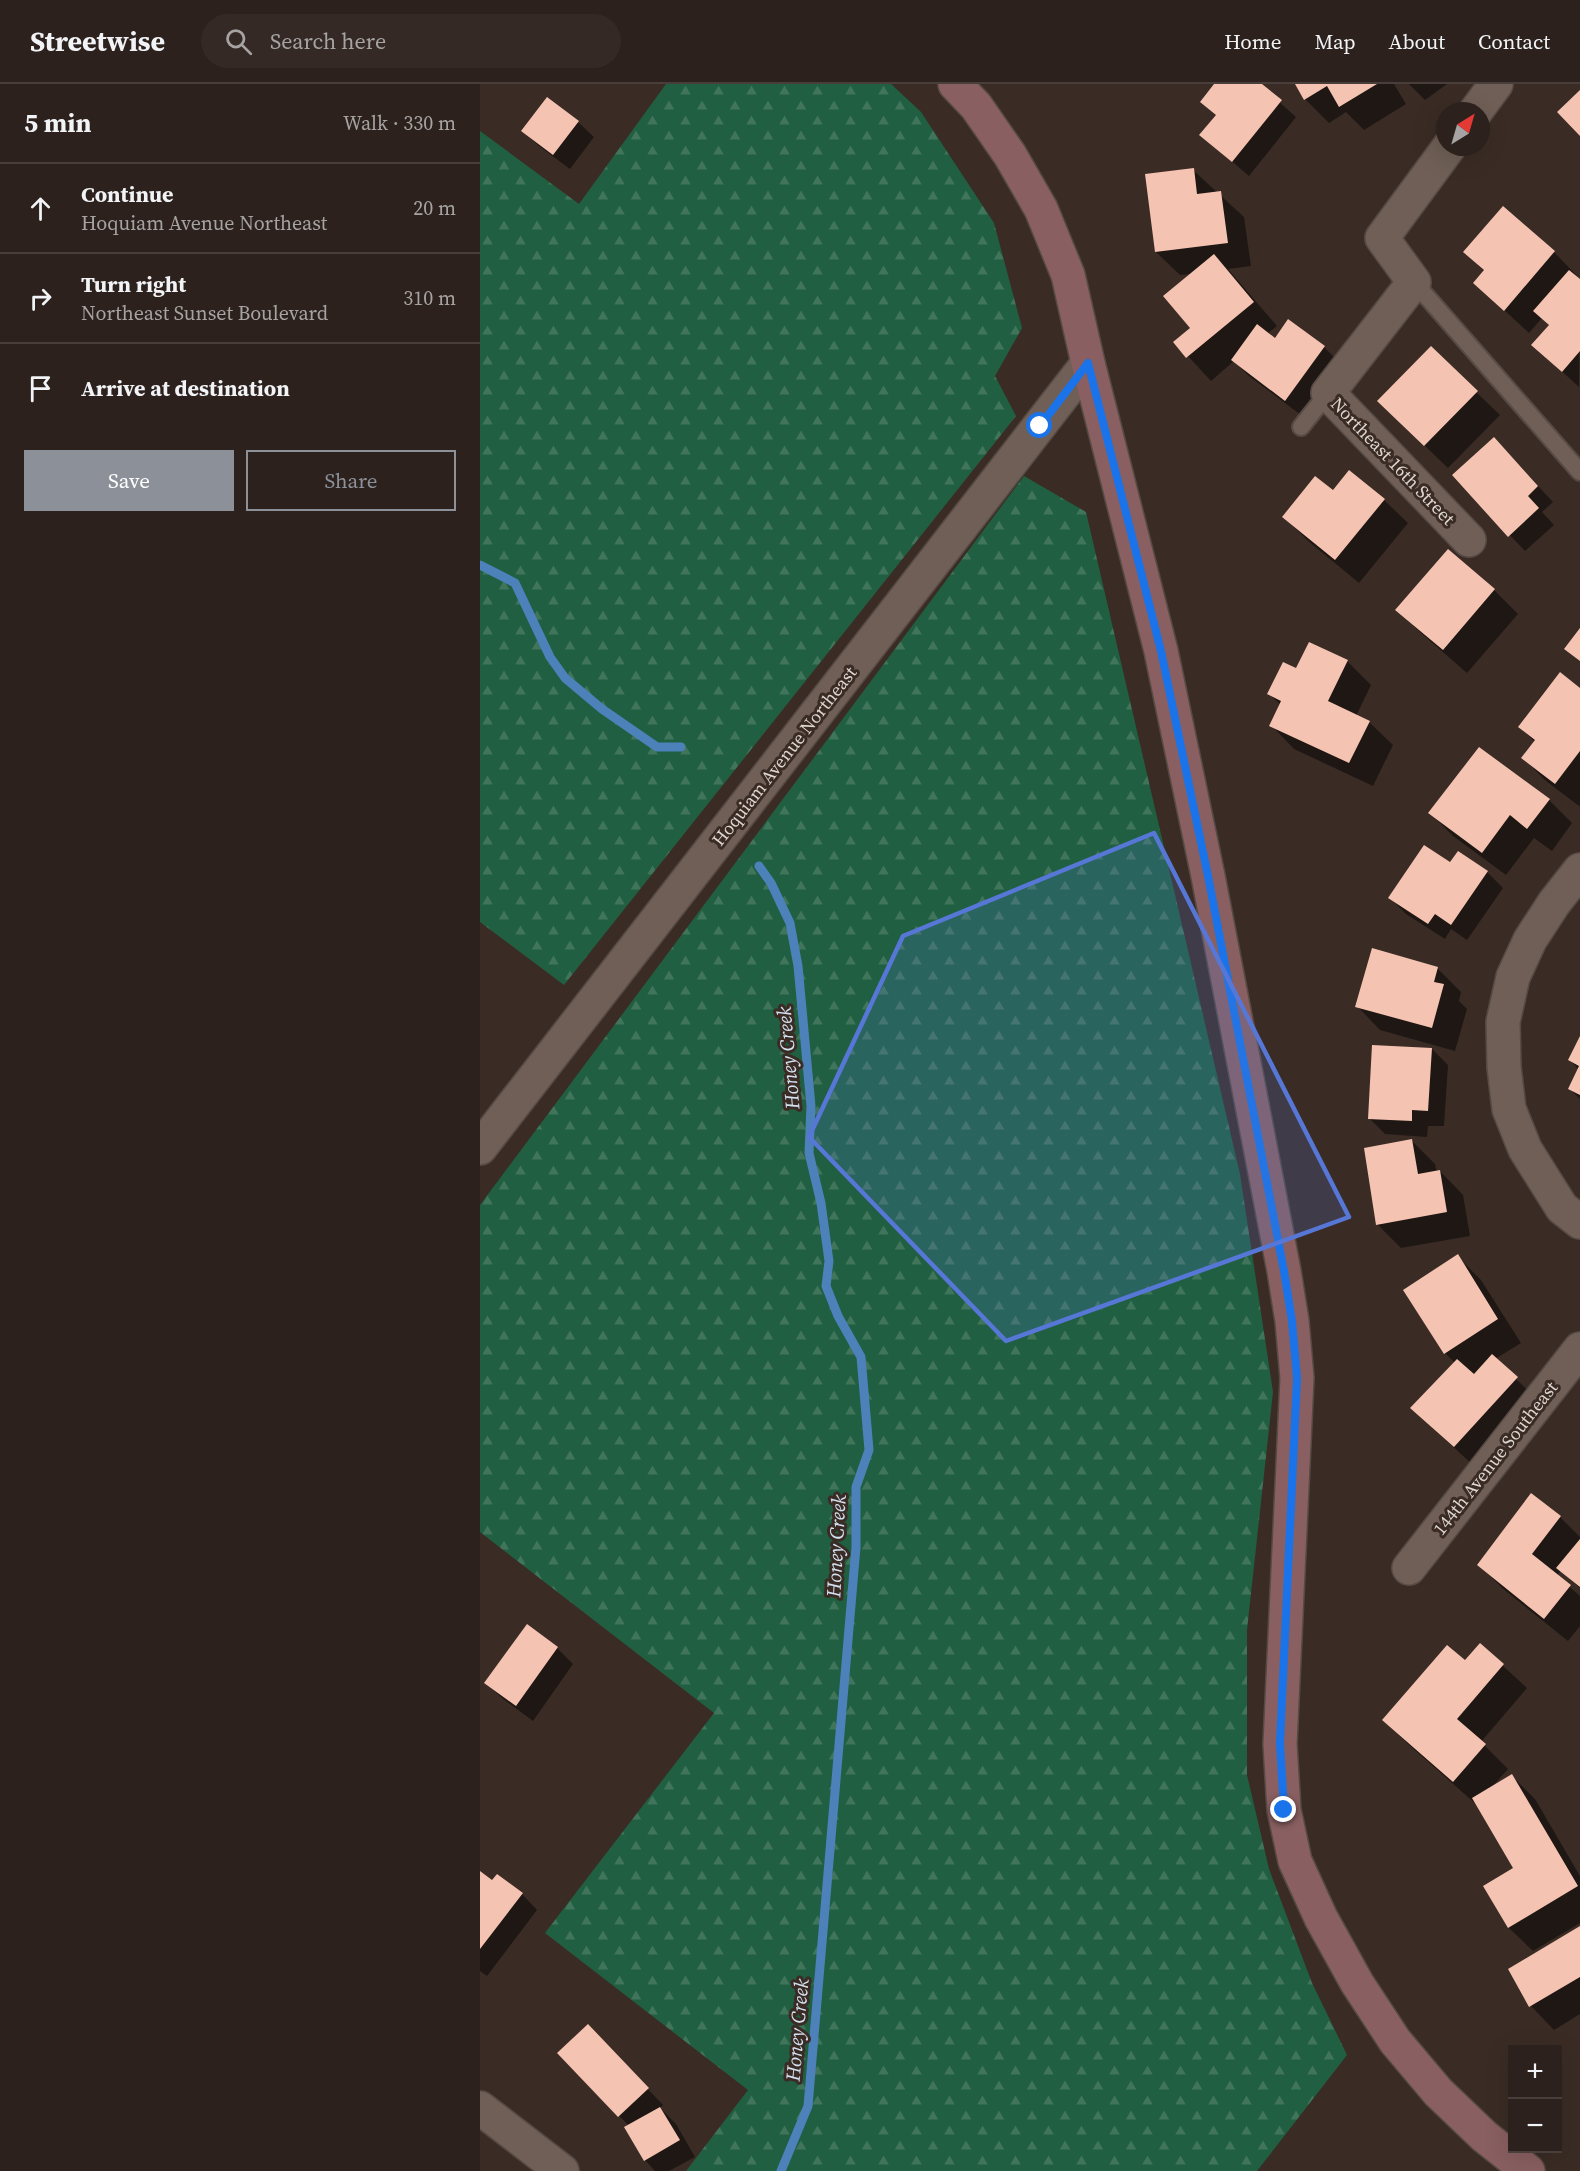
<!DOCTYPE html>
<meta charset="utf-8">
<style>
:root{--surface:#2c211c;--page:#342925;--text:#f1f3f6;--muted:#a6a3a3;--line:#483e3b;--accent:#8c9099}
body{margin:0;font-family:"Source Serif 4",serif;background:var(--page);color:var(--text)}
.controls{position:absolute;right:18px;bottom:18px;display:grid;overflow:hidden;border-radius:0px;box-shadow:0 6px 24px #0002}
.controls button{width:54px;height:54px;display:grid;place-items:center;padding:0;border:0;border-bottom:2px solid var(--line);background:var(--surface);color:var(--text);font:30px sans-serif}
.compass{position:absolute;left:956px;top:18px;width:54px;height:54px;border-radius:50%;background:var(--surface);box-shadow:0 6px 24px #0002;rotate:37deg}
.stop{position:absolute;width:18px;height:18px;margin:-14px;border:4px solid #1a73e8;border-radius:50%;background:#fff}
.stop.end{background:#1a73e8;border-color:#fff;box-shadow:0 2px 6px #0008}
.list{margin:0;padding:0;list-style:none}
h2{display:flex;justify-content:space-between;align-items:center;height:78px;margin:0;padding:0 24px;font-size:26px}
h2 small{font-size:20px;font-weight:400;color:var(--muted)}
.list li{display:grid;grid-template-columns:39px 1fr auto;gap:18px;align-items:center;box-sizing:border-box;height:90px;padding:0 24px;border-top:2px solid var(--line)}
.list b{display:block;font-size:22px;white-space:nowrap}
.list p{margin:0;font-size:20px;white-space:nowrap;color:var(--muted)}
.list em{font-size:20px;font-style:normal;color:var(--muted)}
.actions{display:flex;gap:12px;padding:18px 24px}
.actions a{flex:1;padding:14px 0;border:2px solid var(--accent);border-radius:0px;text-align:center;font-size:21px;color:var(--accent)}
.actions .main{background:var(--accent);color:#fff}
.icon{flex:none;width:33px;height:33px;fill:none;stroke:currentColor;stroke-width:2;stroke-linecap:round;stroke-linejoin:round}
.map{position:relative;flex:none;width:1100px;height:2087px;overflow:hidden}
header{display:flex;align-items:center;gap:36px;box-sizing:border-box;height:84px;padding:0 30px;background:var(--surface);border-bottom:2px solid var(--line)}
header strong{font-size:28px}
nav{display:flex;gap:33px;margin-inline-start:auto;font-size:21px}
.search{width:420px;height:54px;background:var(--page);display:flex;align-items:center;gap:15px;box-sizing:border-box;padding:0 21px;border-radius:33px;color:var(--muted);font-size:22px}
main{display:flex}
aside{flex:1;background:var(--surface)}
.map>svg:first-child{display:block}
.forest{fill:url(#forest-firs)}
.shadow{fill:#0007}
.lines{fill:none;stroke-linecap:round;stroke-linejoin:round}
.stream{stroke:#4d81ba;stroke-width:9}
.building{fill:#f5c3b2}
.service-casing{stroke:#564a44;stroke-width:20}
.minor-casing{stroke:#564a44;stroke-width:36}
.secondary-casing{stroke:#564a44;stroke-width:36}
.service{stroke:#6f5f56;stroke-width:16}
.minor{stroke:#6f5f56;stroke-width:33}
.secondary{stroke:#895f61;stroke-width:33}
.route{stroke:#1a73e8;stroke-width:8}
.marked{fill:#5777d6;fill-opacity:0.2;stroke:#5777d6;stroke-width:4.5;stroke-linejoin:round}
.labels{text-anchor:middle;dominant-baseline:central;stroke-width:6;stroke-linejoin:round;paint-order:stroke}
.street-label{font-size:18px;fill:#dfd6d1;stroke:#3a2c25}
.water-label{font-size:20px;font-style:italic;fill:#d4e2f2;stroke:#3a2c25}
</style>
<header>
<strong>Streetwise</strong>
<div class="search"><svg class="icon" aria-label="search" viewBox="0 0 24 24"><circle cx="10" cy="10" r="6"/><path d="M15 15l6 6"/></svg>Search here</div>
<nav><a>Home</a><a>Map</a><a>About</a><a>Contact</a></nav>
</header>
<main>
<aside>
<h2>5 min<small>Walk · 330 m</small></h2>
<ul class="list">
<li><svg class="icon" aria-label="ahead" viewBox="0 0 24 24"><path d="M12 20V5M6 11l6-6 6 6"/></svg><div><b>Continue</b><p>Hoquiam Avenue Northeast</p></div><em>20 m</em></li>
<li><svg class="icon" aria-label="right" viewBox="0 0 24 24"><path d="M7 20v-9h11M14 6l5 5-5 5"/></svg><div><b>Turn right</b><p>Northeast Sunset Boulevard</p></div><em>310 m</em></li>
<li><svg class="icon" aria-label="arrive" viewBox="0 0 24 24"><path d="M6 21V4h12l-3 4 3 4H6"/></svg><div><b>Arrive at destination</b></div></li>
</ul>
<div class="actions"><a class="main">Save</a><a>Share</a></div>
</aside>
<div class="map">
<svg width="1100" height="2087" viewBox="0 0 1100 2087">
<defs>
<pattern id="forest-firs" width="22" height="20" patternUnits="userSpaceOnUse" patternTransform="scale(1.5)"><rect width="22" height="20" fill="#205f41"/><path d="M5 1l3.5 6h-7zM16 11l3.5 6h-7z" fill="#40755b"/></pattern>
</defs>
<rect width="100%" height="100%" fill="#3a2c25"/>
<!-- forest -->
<path class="forest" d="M186,0H411L441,28L514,139L542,244L515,292L536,332L84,901L0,838V47L99,120Z
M544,392L606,428L760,1090L793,1308L767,1546V1691L789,1785L832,1899L867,1971L777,2087H206L268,2006L65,1849L234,1629L0,1448V1121Z"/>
<!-- shadow -->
<path class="shadow" d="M736,0H779L816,33L769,92L721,51L737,32L722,17Z
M816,0H914L926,20L884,46L866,28L849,39L825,15Z
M929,0H967L945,16Z
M98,38L114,53L90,85L59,62L43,47Z
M713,86L764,133L771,182L748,185L797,242L787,250L796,256L844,263L860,279L821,331L769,292L754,277L731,297L695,258L712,244V190L700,191L676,168Z
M1023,124L1074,168L1097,192L1096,194L1100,197L1099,303L1053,261L1070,242L1062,234L1049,249L995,199L1005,188L985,168Z
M996,308L1020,331L968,384L922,340Z
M1029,371L1073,418L1062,428L1074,441L1045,467L974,392Z
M870,388L904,416L928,439L879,499L827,456L804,433L853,408Z
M968,467L1014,506L1038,530L987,589L941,549L917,526Z
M829,560L867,577L891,601L876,632L889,638L913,661L893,702L814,665L791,641L801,621L789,610L817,586Z
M1100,605V721L1099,722L1066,697L1043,674L1055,658L1040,643Z
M1069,716L1092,739L1072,767L1054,754L1026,791L973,752L950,729Z
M970,780L1007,788L1023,804L987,856L971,845L965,855L926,830L910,814Z
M958,885L981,908L979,917L987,925L975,967L900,946L877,922Z
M1100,956V1015L1090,1005L1099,986L1090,976Z
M952,965L968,981L964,1042H948L947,1053L905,1050L889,1034Z
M932,1057L955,1080L957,1088L960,1087L983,1111L990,1152L921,1164L897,1140Z
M977,1172L1001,1196L1041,1259L1015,1275L1060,1318L998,1386L932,1324L975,1279L965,1269Z
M1051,1412L1080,1433L1100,1453V1504L1081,1486L1077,1492L1100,1512V1542L1088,1557L1022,1504L999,1480Z
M47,1542L77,1564L93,1580L53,1637L22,1614L6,1599Z
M1000,1561L1047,1604L1001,1658L1028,1685L1012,1703L1032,1692L1055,1715L1100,1792V1839L1053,1867L1029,1844L1005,1802L1035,1784L998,1722L928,1660L904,1636L985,1578Z
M0,1789L12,1798L42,1810L57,1826L7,1892L0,1887Z
M1100,1844V1930L1074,1946L1051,1922L1030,1886Z
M123,1958L183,2021L180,2024L196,2040L215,2073L189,2087H175L165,2076L149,2042L79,1969Z"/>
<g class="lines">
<!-- stream -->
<path class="stream" d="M0,481L35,499L70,573L85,594L122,625L177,663H201
M279,782L291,799L310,839L318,882L331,1022L329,1069L341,1119L349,1177L346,1202L358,1232L381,1273L389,1366L376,1403V1463L328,2022L301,2087"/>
</g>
<!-- building -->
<path class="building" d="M734,0H782L802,16L752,78L719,51L736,31L720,18Z
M815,0H897L859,23L847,2L824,16Z
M1100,6V52L1077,28Z
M67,13L99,37L73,71L41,47Z
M714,84L717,110L741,107L748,159L675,168L665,90Z
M1023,122L1075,167L1024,227L993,199L1004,186L983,168Z
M734,170L774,218L706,274L693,258L710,244L683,212Z
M1089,186L1100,195V267L1082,288L1051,261L1069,241L1053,227Z
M808,235L845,262L805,317L751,276L777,240L795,254Z
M951,262L998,307L944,362L897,317Z
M1014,353L1058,402L1048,412L1059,424L1028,453L972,391Z
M869,386L905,415L855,476L802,433L835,392L853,406Z
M968,465L1015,505L963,566L915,526Z
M1100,544V577L1084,565Z
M829,558L868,576L848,617L890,637L869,679L789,642L801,617L787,610L803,578L816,584Z
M1080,588L1100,604V667L1075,700L1041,674L1055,656L1038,643Z
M999,663L1070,715L1047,745L1030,731L1002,769L948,729Z
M944,761L970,778L978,767L1008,787L971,841L955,830L948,840L908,814Z
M892,864L958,883L954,898L964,900L952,944L875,923Z
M1100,952V1011L1088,1005L1099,982L1088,976Z
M892,961L952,964L948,1027L932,1026V1037L888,1035Z
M932,1055L938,1090L960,1086L967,1128L896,1141L884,1064Z
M978,1170L1018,1235L964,1270L923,1206Z
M1012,1270L1038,1293L974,1363L930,1324L977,1275L994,1290Z
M1051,1409L1081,1432L1052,1470L1091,1501L1064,1535L997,1481Z
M1100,1455V1503L1076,1484Z
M47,1540L78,1563L36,1622L4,1599Z
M1000,1559L1024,1580L977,1635L1006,1660L973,1698L902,1636L967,1561L985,1576Z
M1032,1690L1098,1802L1028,1844L1003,1802L1033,1784L992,1714Z
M0,1787L12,1796L17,1790L43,1809L0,1865Z
M1100,1842V1893L1049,1923L1028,1885Z
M108,1940L169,2004L138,2033L77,1969Z
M180,2023L200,2056L164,2077L144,2043Z"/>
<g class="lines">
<defs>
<path id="service" d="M934,198L1100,388
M821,343L848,309"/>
<path id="minor" d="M996,27L1016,0
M969,63L902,154L934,198L848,309L989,456
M1100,786L1074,819L1050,856L1033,893L1023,938L1024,983L1029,1025L1045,1065L1082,1124L1100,1138
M0,1064L608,279
M929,1484L1100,1265
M0,2024L82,2087"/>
<path id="secondary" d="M475,0L496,22L530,71L561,125L588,191L608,279L681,567L728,792L804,1187L812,1237L817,1294L800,1660L804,1726L815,1777L841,1834L877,1899L915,1957L958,2008L1004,2052L1048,2087"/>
</defs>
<!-- service casing -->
<use href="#service" class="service-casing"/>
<!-- minor casing -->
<use href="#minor" class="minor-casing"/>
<!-- secondary casing -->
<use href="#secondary" class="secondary-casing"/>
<!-- service -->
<use href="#service" class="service"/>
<!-- minor -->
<use href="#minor" class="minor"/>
<!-- secondary -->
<use href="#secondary" class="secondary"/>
</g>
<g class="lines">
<!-- route -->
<path class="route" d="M560,342L608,279L681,567L728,792L804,1187L812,1237L817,1294L800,1659L804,1726"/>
</g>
<!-- marked area -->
<path class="marked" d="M674,749L869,1133L526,1257L329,1053L423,852Z"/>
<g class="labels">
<!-- street labels -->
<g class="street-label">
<text transform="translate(913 377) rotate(46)">Northeast 16th Street</text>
<text transform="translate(304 672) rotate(-52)">Hoquiam Avenue Northeast</text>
<text transform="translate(1015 1374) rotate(-52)">144th Avenue Southeast</text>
</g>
<!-- water labels -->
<g class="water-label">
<text transform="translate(308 974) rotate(-95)">Honey Creek</text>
<text transform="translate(356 1462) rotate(-87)">Honey Creek</text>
<text transform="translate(317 1946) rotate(-85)">Honey Creek</text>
</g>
</g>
</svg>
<div class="controls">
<button>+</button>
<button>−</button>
</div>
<svg class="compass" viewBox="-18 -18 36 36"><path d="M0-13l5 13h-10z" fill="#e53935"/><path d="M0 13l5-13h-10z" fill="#a6a3a3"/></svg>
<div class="stop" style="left:560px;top:342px"></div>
<div class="stop end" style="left:804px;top:1726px"></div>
</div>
</main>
